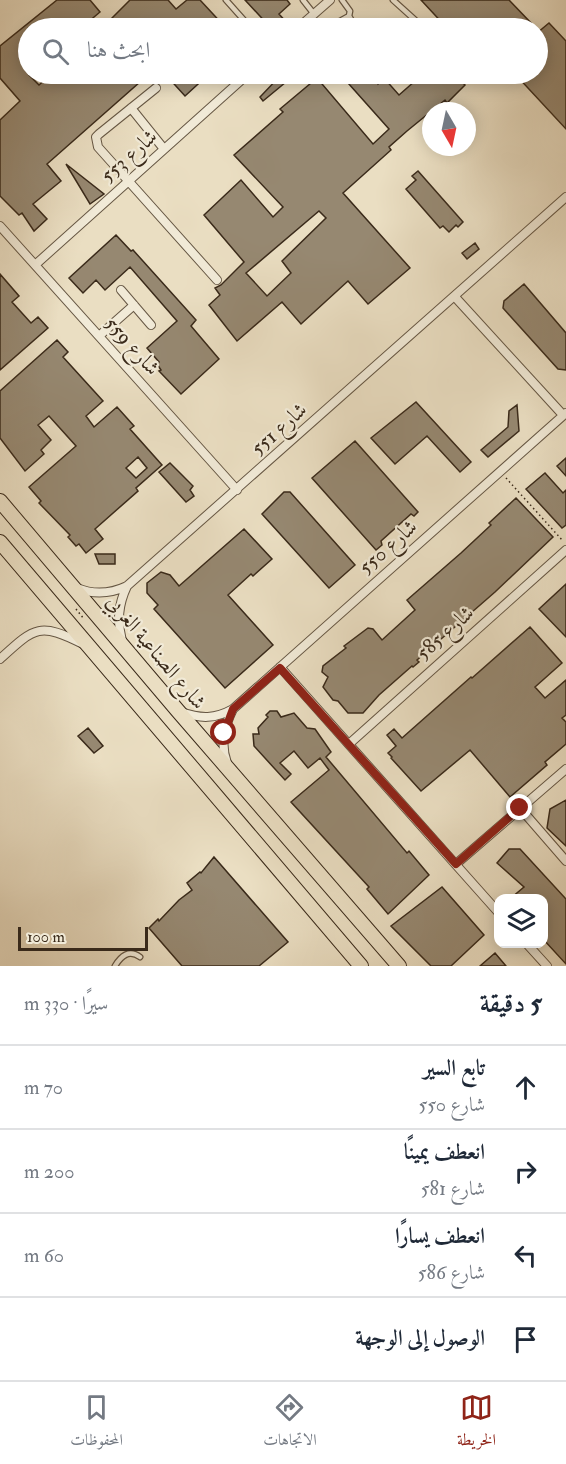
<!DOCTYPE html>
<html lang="ar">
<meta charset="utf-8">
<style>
:root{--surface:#fff;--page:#f6f6f7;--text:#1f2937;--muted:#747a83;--line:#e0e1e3;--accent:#8f2418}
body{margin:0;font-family:"IM FELL Double Pica",Amiri,serif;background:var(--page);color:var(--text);direction:rtl}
.controls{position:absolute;right:18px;bottom:18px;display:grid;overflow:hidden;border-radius:12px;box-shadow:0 3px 15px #0003}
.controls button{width:54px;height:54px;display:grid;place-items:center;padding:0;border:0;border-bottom:2px solid var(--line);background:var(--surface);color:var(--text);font:30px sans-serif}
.compass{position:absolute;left:422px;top:102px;width:54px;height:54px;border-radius:50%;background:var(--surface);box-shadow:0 3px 15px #0003;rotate:171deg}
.scale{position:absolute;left:18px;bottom:15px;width:130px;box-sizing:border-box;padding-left:6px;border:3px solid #3a2a1a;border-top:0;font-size:16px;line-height:21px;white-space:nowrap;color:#3a2a1a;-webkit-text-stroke:4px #f1ead7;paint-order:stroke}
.stop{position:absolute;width:18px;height:18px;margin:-14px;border:4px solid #8f2418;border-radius:50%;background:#fff}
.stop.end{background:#8f2418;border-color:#fff;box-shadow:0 2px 6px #0008}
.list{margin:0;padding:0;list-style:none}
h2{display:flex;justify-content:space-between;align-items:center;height:78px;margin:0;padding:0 24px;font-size:26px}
h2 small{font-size:20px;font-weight:400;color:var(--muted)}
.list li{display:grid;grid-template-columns:39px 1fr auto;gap:18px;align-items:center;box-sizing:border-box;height:84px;padding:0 24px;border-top:2px solid var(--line)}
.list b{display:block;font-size:22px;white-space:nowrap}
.list p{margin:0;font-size:20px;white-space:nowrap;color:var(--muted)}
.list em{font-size:20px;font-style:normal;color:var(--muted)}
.icon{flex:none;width:33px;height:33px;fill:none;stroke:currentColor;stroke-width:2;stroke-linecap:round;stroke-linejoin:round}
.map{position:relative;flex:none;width:566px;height:966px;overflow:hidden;direction:ltr}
.search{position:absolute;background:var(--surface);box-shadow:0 3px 15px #0003;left:18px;right:18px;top:18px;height:66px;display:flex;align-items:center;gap:15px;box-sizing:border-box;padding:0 21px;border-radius:33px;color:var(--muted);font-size:22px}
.sheet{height:414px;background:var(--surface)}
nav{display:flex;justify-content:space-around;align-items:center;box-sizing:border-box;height:84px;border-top:2px solid var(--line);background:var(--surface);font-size:16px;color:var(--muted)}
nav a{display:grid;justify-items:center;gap:3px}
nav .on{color:var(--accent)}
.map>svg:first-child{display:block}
.building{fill:#968871;stroke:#3a2a1a;stroke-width:1.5;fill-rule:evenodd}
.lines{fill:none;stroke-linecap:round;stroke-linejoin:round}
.service-casing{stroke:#665744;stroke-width:7}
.minor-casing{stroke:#665744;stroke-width:10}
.primary-casing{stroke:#3a2a1a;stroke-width:16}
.path{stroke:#3a2a1a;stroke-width:1.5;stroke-dasharray:1.5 3;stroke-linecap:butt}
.service{stroke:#f1ead7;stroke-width:4.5}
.minor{stroke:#f1ead7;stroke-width:8}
.primary{stroke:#eadec2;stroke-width:14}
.route{stroke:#8f2418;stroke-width:8}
.labels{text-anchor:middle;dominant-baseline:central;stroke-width:4.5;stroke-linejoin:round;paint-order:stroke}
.street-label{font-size:21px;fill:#3a2a1a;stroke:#f1ead7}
</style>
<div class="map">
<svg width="566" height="966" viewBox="0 0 566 966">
<rect width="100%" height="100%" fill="#eadec2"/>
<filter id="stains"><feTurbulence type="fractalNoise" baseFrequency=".00333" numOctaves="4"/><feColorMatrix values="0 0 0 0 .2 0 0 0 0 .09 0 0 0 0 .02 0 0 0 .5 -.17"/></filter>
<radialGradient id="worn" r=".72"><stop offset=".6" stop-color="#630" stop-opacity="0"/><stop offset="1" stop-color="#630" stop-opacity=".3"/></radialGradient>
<!-- building -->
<path class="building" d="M57,0H90L100,12L81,28H28V74L39,85L51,74H149L47,164L61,181L33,204L47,219L34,231L22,213L19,215L0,196V120L20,101L0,78V46Z
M130,0H168L176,9L187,0H200L226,28H102Z
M245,0H287L290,4L279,14L288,24L284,28H271Z
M421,0H509L531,23L524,28H447Z
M549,23L566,41V129L515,74H537V33Z
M165,74H209L185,96Z
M340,74H373L378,84L384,78L399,95L423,74H454L465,85L447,103L445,100L407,131L389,147L391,150L343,193L410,268L368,304L348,281L301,324L282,302L237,341L209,305L220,295L215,288L221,285L244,262L204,215L241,180L273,217L283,207L234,155L283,112L280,109L317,78L373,144L389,129ZM319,211L326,218L282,261L291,273L267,296L246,273Z
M280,76L286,82L263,101L260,97Z
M66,164L104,194L90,204Z
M418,171L463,222L458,227L456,225L449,232L443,226L440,228L406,189L416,180L412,176Z
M116,235L131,251L133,250L196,320L191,326L219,359L181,394L159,371L161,370L157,364L159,362L147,348L177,321L130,267L105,290L96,280L83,293L69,278Z
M475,243L479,249L467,259L462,253Z
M0,274L19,296L12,302L31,323L38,317L48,328L0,370Z
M524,284L566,333V370L558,369L503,308L504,301Z
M57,340L68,352L63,357L103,401L86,416L94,427L117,407L134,426L130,429L162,465L136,488L138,491L95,529L103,539L86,553L79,544L76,546L68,537L70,535L39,503L41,501L29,487L76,446L49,416L38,425L51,440L41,450L44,454L25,471L0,438V391ZM138,457L147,468L136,478L126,468Z
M416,402L471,462L460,472L427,436L395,464L371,438Z
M517,405L519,431L488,457L481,450L508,427L509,411Z
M355,441L418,512L414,516L411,514L381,541L382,545L376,550L312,478Z
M566,458V476L557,466Z
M170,463L193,486L190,490L194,496L186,502L159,472Z
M545,473L563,493L566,490V525L562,528L526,489Z
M284,492H290L355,565L329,588L262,514Z
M516,498L553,537L495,592L417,660L419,662L413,667L412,666L379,695L363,713H348L338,701L333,700L323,687L328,677L322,672L323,666L346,648L344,646L368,628L373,629L382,640L415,610L407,600L461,553L491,525L489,523Z
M244,529L272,559L253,576L251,574L228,595L273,645L225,688L154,609L158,605L147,593V583L161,572L170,575L179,586Z
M95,554H115V564H99Z
M566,584V637L539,609Z
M530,627L562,663L535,687L545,698L566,680V715L562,718L566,722V744L545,762L547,765L510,797L470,750L421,791L391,758L392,757L388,753L396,746L387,735L394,729L402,738L471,677L472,678Z
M270,711H277L281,717L294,713L307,728L315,729L331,752L326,757L407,853L409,851L429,875L388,914L367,889L369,887L291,802L329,770L320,758L308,768L294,751L280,763L291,774L285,780L254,746L253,734H259L258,728L268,717L266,715Z
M88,728L103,746L94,753L78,736Z
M566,800V846L547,828L550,809Z
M509,849H520L566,899V964L543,939V898H511L524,887L497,863Z
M214,857L288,942L259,966H182L149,928L158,919L159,921L179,900L192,890L187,883L200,872L201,873Z
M442,887L484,935L451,966H431L391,926Z
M495,953L506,966H480Z"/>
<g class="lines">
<defs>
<path id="service" d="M226,0L251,28
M303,0L314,14
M342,0L350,11L349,16L356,28
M393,0L424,28
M332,28L340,21L349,16
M401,74L402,75
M115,966C121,956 129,949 140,957"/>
<path id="minor" d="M298,28L330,0
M156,88L99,134L96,137L98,147L217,280
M131,108L164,149
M0,226L237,490
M35,265L248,74
M121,290L151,325
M455,297L563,415
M99,336L134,305
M77,588C94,595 110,594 127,586L566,197
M122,641C117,621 118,605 127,586
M0,659C35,627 39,622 83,644
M280,667L498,912
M181,712C201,719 215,719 233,709L566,413
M349,744L566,550
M227,763C220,744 224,727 233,709
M520,808L566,861
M456,864L566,769
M527,944L547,966"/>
<path id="primary" d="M0,501L178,711L399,966
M0,542L361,966"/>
</defs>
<!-- service casing -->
<use href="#service" class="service-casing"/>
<!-- minor casing -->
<use href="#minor" class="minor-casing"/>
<!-- primary casing -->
<use href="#primary" class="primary-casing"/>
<!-- path -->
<path class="path" d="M506,478L563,541
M76,609L84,619"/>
<!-- service -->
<use href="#service" class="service"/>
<!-- minor -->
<use href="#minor" class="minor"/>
<!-- primary -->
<use href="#primary" class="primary"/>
</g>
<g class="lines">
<!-- route -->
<path class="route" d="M224,733L233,709L280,668L456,864L520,808"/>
</g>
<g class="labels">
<!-- street labels -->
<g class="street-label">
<text transform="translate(129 156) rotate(-42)">شارع 553</text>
<text transform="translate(132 346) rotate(48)">شارع 559</text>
<text transform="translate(279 429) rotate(-42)">شارع 551</text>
<text transform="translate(388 547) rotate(-42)">شارع 550</text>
<text transform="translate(445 633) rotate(-42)">شارع 585</text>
<text transform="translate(156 652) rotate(50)">شارع الصناعية الغربي</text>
</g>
</g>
<rect width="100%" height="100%" filter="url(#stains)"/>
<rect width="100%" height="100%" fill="url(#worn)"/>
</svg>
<div class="controls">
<button><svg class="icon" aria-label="layers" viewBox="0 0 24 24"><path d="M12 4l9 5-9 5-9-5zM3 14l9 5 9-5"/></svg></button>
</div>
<svg class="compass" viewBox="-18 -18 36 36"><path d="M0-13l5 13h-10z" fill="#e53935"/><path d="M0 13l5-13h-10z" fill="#747a83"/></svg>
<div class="scale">100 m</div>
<div class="stop" style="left:224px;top:733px"></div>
<div class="stop end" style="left:520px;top:808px"></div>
<div class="search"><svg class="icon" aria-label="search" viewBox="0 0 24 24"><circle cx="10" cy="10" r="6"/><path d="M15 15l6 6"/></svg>ابحث هنا</div>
</div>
<section class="sheet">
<h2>5 دقيقة<small>سيرًا · 330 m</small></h2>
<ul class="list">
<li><svg class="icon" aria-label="ahead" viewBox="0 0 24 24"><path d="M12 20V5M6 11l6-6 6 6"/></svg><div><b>تابع السير</b><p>شارع 550</p></div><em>70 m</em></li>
<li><svg class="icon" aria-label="right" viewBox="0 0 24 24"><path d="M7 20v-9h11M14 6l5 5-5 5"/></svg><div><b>انعطف يمينًا</b><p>شارع 581</p></div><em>200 m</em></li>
<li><svg class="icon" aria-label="left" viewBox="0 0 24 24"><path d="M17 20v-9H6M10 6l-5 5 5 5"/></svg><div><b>انعطف يسارًا</b><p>شارع 586</p></div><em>60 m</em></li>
<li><svg class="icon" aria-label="arrive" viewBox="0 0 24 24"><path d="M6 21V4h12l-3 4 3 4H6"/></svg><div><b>الوصول إلى الوجهة</b></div></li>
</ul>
</section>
<nav>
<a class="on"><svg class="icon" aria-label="map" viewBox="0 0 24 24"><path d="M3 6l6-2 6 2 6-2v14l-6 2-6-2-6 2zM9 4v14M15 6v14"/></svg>الخريطة</a>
<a><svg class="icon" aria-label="directions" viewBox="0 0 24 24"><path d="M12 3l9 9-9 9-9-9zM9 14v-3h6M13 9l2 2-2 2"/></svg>الاتجاهات</a>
<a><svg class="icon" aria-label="saved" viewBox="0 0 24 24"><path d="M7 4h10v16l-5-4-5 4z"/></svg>المحفوظات</a>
</nav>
